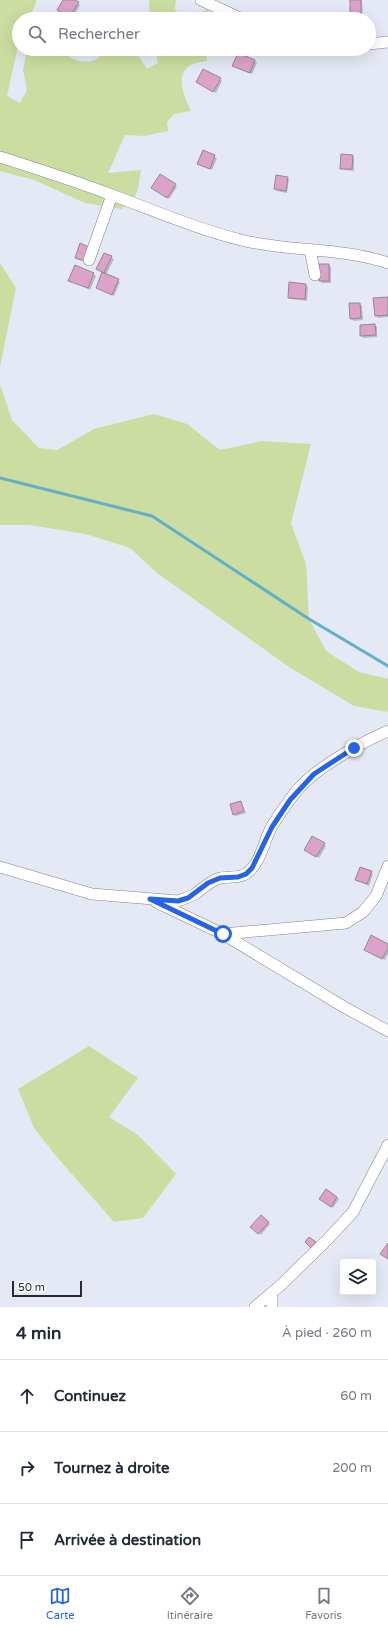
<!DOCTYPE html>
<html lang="fr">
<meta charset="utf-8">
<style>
:root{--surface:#fff;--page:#f2f2f3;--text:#1f2937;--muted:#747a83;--line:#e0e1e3;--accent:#2563eb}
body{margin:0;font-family:"Varela Round",sans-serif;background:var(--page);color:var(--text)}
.controls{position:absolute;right:12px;bottom:12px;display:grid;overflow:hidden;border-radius:4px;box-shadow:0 4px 16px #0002}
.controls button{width:36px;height:36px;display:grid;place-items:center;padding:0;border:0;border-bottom:1px solid var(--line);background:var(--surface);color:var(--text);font:20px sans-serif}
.scale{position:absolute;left:12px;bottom:10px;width:70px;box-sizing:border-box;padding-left:4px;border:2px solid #282a2e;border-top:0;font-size:11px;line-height:14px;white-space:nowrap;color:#282a2e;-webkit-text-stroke:3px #fff;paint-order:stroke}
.stop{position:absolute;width:12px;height:12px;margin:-9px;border:3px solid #2563eb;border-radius:50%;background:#fff}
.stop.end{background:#2563eb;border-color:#fff;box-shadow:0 1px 4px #0008}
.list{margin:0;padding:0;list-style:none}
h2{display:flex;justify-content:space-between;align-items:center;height:52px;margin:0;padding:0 16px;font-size:17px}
h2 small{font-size:13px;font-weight:400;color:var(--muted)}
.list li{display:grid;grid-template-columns:26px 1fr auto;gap:12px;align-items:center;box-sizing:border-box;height:72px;padding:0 16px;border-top:1px solid var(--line)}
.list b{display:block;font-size:15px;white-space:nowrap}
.list em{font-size:13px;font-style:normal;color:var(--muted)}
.icon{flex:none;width:22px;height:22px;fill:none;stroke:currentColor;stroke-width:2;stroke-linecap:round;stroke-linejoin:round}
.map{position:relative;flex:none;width:388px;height:1307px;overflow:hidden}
.search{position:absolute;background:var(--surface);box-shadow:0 4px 16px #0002;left:12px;right:12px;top:12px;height:44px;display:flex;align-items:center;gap:10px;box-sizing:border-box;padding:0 14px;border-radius:22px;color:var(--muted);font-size:15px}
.sheet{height:268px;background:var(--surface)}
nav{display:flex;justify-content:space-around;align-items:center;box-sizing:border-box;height:56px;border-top:1px solid var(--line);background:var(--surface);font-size:11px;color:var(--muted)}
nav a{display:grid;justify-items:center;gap:2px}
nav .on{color:var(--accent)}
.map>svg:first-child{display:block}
.green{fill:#cbdda1}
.shadow{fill:#0003}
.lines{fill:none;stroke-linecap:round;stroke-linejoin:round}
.stream{stroke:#61afc9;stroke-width:3}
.building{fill:#dca2ca;stroke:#938990}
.minor-casing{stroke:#80848f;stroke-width:12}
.minor{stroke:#fff;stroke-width:11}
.route{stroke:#2563eb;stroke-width:5}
</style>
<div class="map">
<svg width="388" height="1307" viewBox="0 0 388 1307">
<rect width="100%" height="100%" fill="#e5e9f5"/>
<!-- green -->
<path class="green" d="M0,0H37L29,19H19V42L7,96L20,103L27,90L23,70L27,51L29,49H61C72,63 94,68 105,51L104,49H134L147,69L158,63L155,49H206L207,61C201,62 192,63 188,67C175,78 185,98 191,111L174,114L167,122L168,131L144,136L125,135L108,173L141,170L138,189L132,202L121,209L85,203L34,180L0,171Z
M149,0H176L175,9L180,19H150Z
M208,9L211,19H188Z
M0,263L16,288L0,367Z
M0,384L12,420L39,448L57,450L94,429L154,414L187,424L220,450L262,441L311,444L291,523L306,564L309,619L326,651L359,672L388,679V712L354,706L289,667L157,573L130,548L86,534L29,525H0Z
M89,1046L138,1078L109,1117L138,1135L176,1174L143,1218L114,1222L56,1156L34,1128L18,1089Z"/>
<!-- shadow -->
<path class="shadow" d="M65,0H73L80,5L72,19L58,10Z
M351,0H362L363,17H353L351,15Z
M82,49H96L89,56Z
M255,61L257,63L252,74L233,66Z
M220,79L222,81L216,93L197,82Z
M203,151L217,158L212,170L198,163Z
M352,156L354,158V171L344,170L341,168Z
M287,178L289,180L287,193L277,191L275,189Z
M175,185L177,187L169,199L154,189Z
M105,254L114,259L106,275L120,282L114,296L97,288L103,273L98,269Z
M329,265L331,267V283H322L320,281Z
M93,274L96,276L90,290L70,280Z
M306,285L308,287L307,301L291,299L289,297Z
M388,298V317L378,318L376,316Z
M360,304L362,306L363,320L354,321L351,319Z
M375,325L377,327V337L363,338L361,335Z
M241,802L246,813L236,816L234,814Z
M324,844L326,846L319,858L307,851Z
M371,872L373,874L369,886L356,880Z
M388,945V954L385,960L367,951Z
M337,1197L339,1199L333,1208L323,1201Z
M261,1216L270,1224L261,1235L252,1227Z"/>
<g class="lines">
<!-- stream -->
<path class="stream" d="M0,478L152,516L309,619L388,666"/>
</g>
<!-- building -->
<path class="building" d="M63,0H75L79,2L69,18L57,10Z
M350,0H361V15H350Z
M126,13L134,19H121Z
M340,17L354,18V19H340Z
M81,49H92L86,54Z
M238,53L255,60L250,73L232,66Z
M203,69L221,78L213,92L196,82Z
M203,150L215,155L210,169L197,164Z
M341,154L353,155L352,169H340Z
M160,174L176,184L167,198L151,188Z
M276,175L288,177L286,191L274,189Z
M80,243L89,247L84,261L75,258Z
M104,253L112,256L104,273L96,269Z
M319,264H329V281H319Z
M75,265L94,273L88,288L68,281Z
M102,272L119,279L112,295L96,288Z
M289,282L306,284L305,299L288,298Z
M388,297V315L375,316L373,298Z
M349,303H360L361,318L350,319Z
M375,324L376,335L360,336V325Z
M241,801L244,811L233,815L230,804Z
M312,836L325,843L316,857L304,850Z
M360,867L372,871L367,884L355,880Z
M371,935L388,944V948L382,959L364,950Z
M326,1189L337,1197L331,1207L319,1199Z
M261,1215L269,1222L258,1234L250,1227Z
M309,1237L316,1242L311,1248L305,1242Z
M388,1243V1259L380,1254Z"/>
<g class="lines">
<defs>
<path id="minor" d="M201,0L242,19
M369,44L388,42
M0,157C38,169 75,181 112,195C155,211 197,229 241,240C289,252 340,247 388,263
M310,249L315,275
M89,260L112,195
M0,867L92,894L178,901C184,899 189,897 195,894C203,888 210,881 220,878C229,876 239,879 247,873C261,863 264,840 272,826C281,812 290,798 301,786C320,766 362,742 388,731
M156,902L223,934L344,1007L388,1031
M223,934L346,923L363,912L376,896L388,866
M272,1294V1307
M255,1307L282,1284L327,1240L353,1212L388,1145"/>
</defs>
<!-- minor casing -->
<use href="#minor" class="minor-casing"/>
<!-- minor -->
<use href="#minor" class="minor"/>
</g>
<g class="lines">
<!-- route -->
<path class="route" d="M223,934L150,899L178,901L188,898L208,883L220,878L238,877L246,874L252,868L272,827L290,800L314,774L354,748"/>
</g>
</svg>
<div class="controls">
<button><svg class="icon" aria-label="layers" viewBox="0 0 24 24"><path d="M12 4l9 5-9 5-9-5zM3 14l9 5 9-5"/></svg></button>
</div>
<div class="scale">50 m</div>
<div class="stop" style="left:223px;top:934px"></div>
<div class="stop end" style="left:354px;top:748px"></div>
<div class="search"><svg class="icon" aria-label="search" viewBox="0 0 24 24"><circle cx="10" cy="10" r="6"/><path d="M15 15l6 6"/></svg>Rechercher</div>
</div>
<section class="sheet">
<h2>4 min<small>À pied · 260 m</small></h2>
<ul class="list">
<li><svg class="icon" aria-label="ahead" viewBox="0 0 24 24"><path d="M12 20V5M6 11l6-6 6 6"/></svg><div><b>Continuez</b></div><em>60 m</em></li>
<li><svg class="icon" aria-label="right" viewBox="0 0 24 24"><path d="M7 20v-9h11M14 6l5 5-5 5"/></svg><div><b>Tournez à droite</b></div><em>200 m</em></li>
<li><svg class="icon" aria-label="arrive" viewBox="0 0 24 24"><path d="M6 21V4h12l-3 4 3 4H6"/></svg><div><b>Arrivée à destination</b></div></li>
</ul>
</section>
<nav>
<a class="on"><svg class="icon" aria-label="map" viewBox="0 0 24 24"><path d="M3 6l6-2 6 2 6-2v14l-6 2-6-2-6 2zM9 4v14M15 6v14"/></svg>Carte</a>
<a><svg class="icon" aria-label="directions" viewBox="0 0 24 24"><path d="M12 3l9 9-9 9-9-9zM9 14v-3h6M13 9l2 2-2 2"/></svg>Itinéraire</a>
<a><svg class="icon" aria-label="saved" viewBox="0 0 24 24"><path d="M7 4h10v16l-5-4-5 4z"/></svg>Favoris</a>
</nav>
